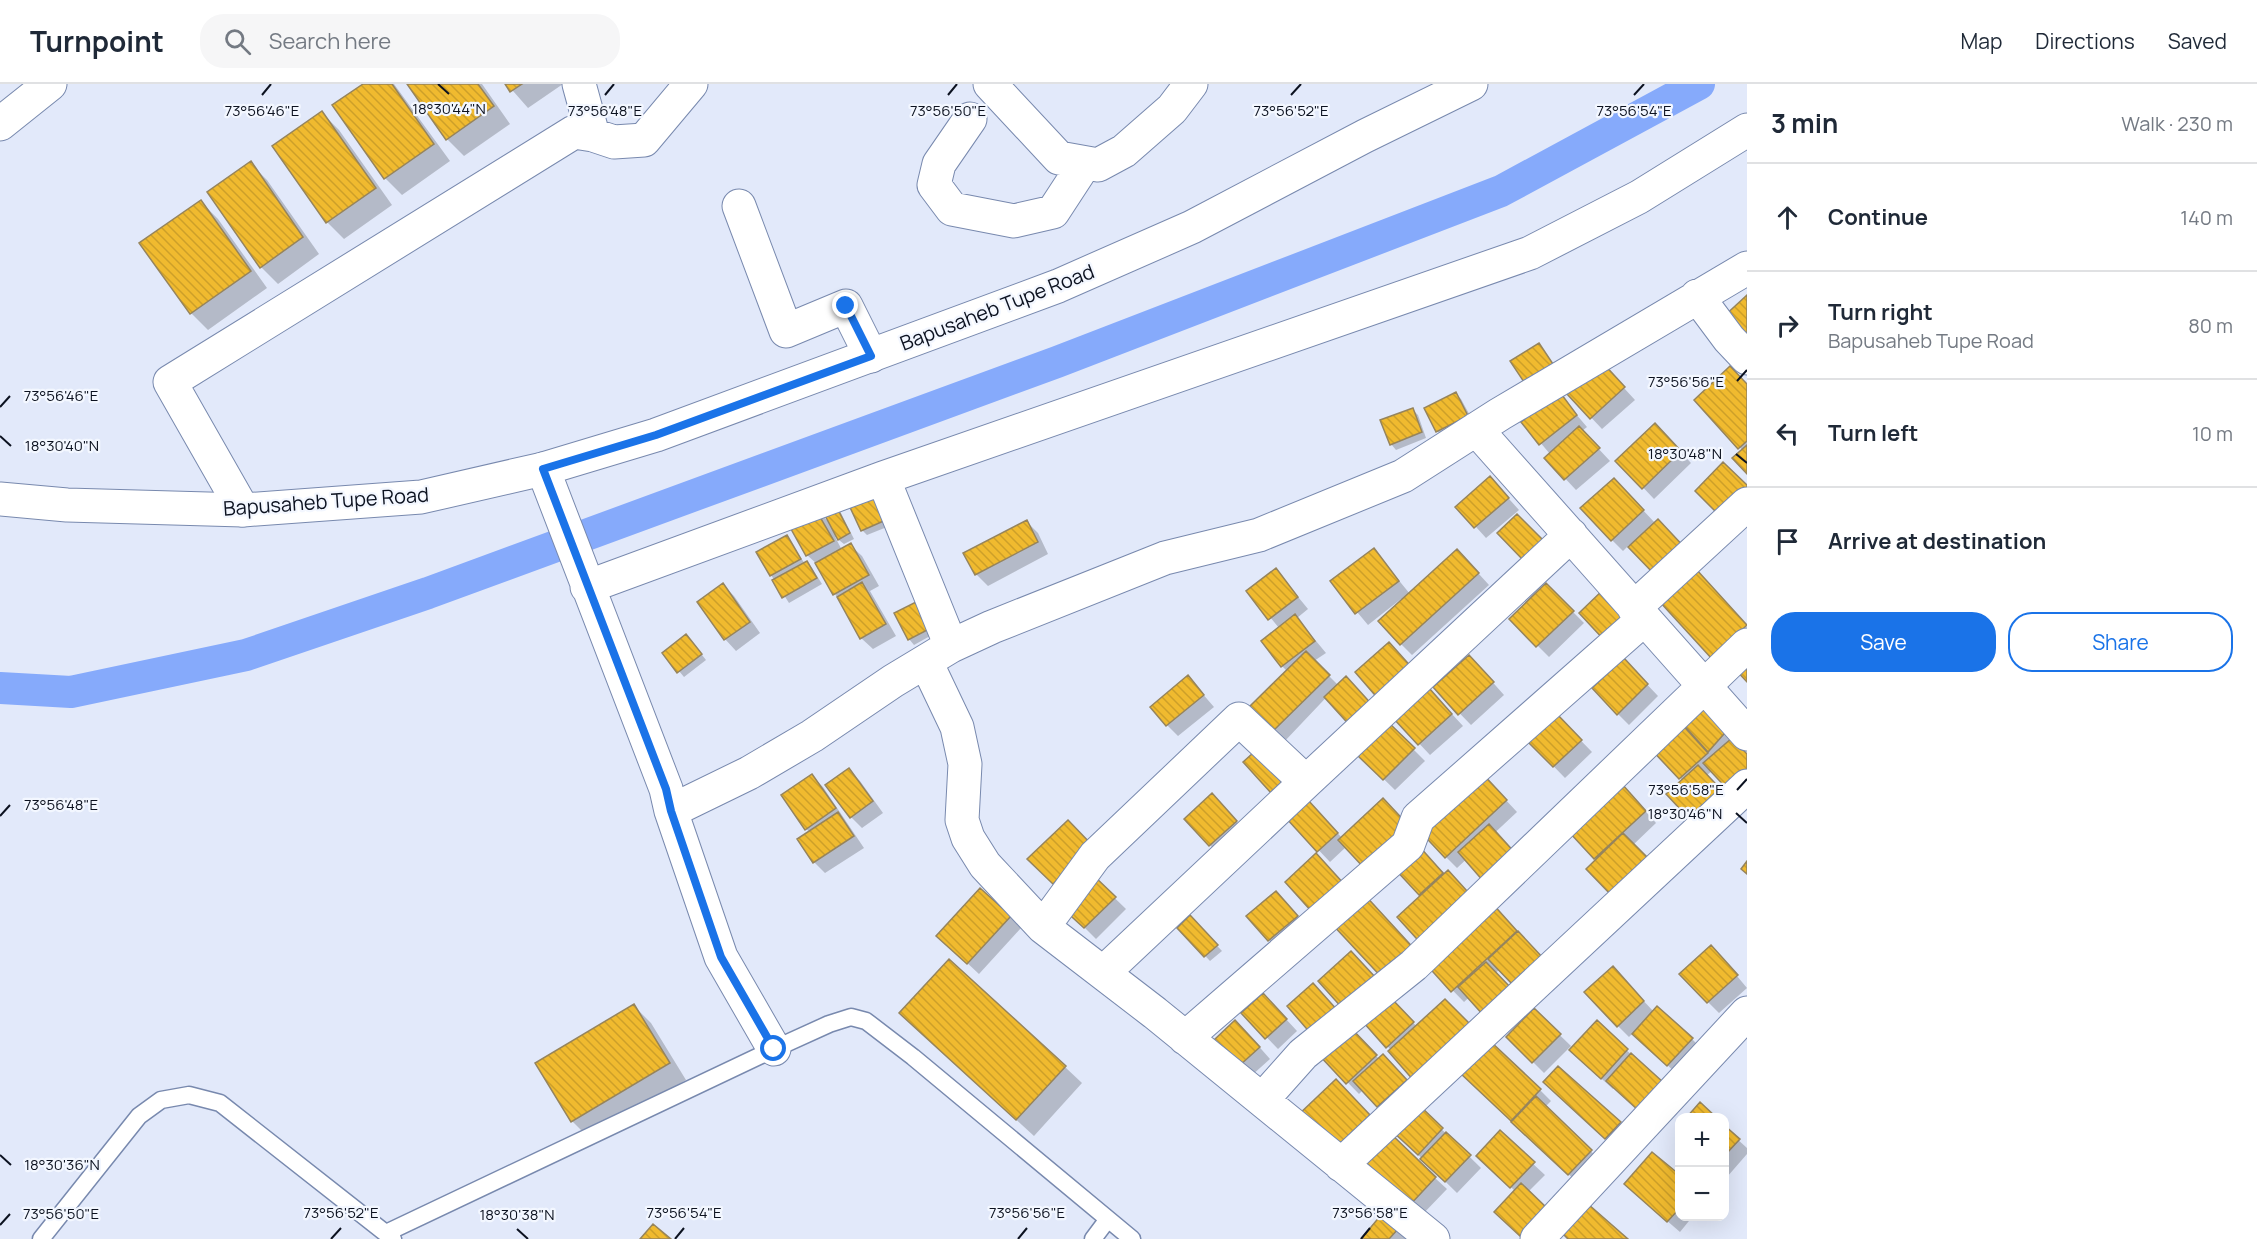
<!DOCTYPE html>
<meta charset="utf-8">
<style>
:root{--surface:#fff;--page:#f6f6f7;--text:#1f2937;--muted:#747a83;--line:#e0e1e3;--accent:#1a73e8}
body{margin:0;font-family:Manrope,sans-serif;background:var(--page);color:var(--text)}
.controls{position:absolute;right:18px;bottom:18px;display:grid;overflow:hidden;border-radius:12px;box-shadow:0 6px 24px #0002}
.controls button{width:54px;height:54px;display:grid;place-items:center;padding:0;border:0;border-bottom:2px solid var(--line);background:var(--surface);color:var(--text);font:30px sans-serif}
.stop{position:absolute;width:18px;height:18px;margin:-14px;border:4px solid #1a73e8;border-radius:50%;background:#fff}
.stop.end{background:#1a73e8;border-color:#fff;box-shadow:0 2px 6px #0008}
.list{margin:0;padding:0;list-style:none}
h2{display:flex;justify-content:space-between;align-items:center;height:78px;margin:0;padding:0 24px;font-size:26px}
h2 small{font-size:20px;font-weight:400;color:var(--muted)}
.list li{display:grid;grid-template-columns:39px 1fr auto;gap:18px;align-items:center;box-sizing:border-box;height:108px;padding:0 24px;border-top:2px solid var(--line)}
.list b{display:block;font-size:22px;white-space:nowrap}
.list p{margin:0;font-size:20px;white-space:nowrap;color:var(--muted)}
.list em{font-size:20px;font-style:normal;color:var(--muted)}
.actions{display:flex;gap:12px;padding:18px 24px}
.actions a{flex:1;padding:14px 0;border:2px solid var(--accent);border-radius:24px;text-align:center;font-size:21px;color:var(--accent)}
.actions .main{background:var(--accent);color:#fff}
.icon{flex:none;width:33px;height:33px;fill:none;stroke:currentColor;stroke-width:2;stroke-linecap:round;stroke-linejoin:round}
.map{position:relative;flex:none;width:1747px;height:1155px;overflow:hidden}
header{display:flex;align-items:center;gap:36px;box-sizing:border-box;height:84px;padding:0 30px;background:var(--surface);border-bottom:2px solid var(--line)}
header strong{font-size:28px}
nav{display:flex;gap:33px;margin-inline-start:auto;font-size:21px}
.search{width:420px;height:54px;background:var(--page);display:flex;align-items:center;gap:15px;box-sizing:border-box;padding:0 21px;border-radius:24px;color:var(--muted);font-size:22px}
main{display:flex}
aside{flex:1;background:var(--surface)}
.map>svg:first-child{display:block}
.shadow{fill:#0003}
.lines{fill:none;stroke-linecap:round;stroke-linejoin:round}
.canal{stroke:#86aafb;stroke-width:32}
.building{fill:url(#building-back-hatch);stroke:#96845c;stroke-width:1.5}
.service-casing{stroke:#7889ae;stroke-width:19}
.minor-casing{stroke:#7889ae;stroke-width:35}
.tertiary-casing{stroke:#7889ae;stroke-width:35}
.service{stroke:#fff;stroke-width:16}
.minor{stroke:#fff;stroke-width:33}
.tertiary{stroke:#fff;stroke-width:33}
.route{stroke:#1a73e8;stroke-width:8}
.ticks{fill:none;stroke:#0c1220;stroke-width:2}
.labels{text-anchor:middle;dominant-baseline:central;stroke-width:4.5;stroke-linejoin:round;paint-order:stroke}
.street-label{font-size:20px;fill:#0c1220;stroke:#f3f7ff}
.ticks-label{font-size:15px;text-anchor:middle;fill:#0c1220;stroke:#f3f7ff;stroke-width:4.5;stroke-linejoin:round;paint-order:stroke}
</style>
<header>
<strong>Turnpoint</strong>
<div class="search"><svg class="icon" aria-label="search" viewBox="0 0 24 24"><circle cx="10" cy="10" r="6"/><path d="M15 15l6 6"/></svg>Search here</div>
<nav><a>Map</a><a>Directions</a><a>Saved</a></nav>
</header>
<main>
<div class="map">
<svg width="1747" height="1155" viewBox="0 0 1747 1155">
<defs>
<pattern id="building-back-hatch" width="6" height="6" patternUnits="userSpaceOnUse" patternTransform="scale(1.5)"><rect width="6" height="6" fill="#f0ba2f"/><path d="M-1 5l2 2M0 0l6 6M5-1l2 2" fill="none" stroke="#cd9f29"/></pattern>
</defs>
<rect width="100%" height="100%" fill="#e2e9fa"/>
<!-- shadow -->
<path class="shadow" d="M366,0H394L450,77L402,111L385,94Z
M409,0H482L510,40L464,72L447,55Z
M507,0H563L528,24Z
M322,29L339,46L392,121L344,155L327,138Z
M250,79L267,96L319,170L278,200L261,183Z
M201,118L218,135L267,204L208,246L191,229Z
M1613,292L1635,316L1602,345L1569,310Z
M1747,301V388L1743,367L1696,316Z
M1558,309L1587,343L1582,347L1610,377L1576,406L1546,374L1550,370L1523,338Z
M1456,310L1461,315L1473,337L1442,352L1437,347Z
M1412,325L1418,331L1426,354L1396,366L1391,360Z
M1666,352L1691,379L1654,415L1618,377Z
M1501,406L1519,426L1486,454L1458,423Z
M1625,407L1656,440L1658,491L1629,461L1623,467L1612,456Z
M850,420L892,441L867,451L862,446Z
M813,423L830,439L838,423L854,455L844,460L835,453L842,466L850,461L862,472L879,502L870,507L896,552L873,565L861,554L818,481L807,471Z
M1027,438L1038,449L1048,470L988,502L976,490Z
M787,453L805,480L807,479L812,484L822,500L789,519L771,491Z
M1374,466L1410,510L1468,478L1489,501L1412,571L1401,560V515L1368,541L1332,498Z
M1276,486L1308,525L1297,534L1326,569L1314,577L1338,601L1283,659L1249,625L1287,587L1282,582L1279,544L1249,507Z
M723,501L734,512L760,549L736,567L725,555L699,518Z
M1546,501L1584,539L1549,573L1511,535Z
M896,530L939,547L914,561L909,555Z
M691,557L706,576L684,593L664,569Z
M1624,576L1658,612L1629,641L1618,630Z
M1480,584L1504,611L1471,641L1435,604Z
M1188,593L1214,623L1178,652L1167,641Z
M1440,617L1463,642L1430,671L1396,635Z
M1706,619L1747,671L1712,687L1707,691L1683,697L1650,662Z
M1556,631L1592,668L1565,694L1529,657Z
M1389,641L1425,677L1395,706L1359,671Z
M849,686L860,697L883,729L862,744L851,733Z
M812,692L823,703L864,764L825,789L814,778L810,748L806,745Z
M1491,700L1517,728L1457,784L1446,773Z
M1633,713L1656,739L1633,761L1597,776L1572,749Z
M1223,723L1247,749L1221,773L1186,735Z
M1319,729L1342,754L1346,763L1330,778L1289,735Z
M1430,775L1484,827L1502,832L1553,886L1500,885L1464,918L1427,880L1423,812L1397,784Z
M1093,793L1126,825L1096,855L1064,823Z
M1276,809L1308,844L1280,868L1248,832Z
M1010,833L1021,844L979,890L950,863Z
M1190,833L1222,867L1210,877L1179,844Z
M1722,874L1747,904L1719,929L1708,918Z
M1624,896L1654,928L1692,955L1703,966L1679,992L1633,949L1629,953L1618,942Z
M634,922L651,939L686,996L589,1054L572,1037L537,979Z
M1274,922L1297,947L1278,965L1243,929Z
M1534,926L1571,962L1544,989L1508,953Z
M1403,927L1417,943L1391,966L1366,940Z
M1597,938L1638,977L1613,1005L1583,978Z
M1349,944L1379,975L1394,983L1417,1008L1389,1034L1363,1006L1359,1010L1321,971Z
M918,946L1065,983L1082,999L1034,1052Z
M1247,949L1270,975L1251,992L1240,981Z
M1472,999L1540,1006L1551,1017L1545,1023L1602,1078L1580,1101Z
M1556,1010L1620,1039L1631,1050L1617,1065Z
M1418,1022L1481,1084L1457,1109L1394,1047Z
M1724,1043L1747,1064V1070L1727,1093L1724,1091Z
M1500,1049L1545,1091L1528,1108L1515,1107L1478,1072Z
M1364,1077L1435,1094L1447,1105L1421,1132Z
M1680,1093V1132H1693L1680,1148L1637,1111Z
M1397,1146L1406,1155H1363Z"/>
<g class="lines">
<!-- canal -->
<path class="canal" d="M0,604L71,608L246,571L428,509L1057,278L1501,107L1699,0"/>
</g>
<!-- building -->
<path class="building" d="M363,0H392L434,60L384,95L332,21Z
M407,0H478L494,22L446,56Z
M505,0H522L510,8Z
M322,27L376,104L326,139L272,62Z
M251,77L303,153L260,184L207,108Z
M201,116L251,187L190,230L139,159Z
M1747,211V263L1721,235Z
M1539,259L1555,283L1526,301L1510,277Z
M1602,278L1625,303L1590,335L1567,310Z
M1730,282L1747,300V357L1738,365L1694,316Z
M1559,307L1577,331L1539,361L1521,338Z
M1456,308L1468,332L1436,348L1424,324Z
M1413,324L1422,348L1390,361L1380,336Z
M1655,339L1681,367L1642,405L1615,377Z
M1579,342L1600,364L1564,396L1544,374Z
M1747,361V390L1732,374Z
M1723,378L1747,401V414L1725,437L1695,407Z
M1490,392L1509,414L1474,444L1455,423Z
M1614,394L1644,426L1611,457L1580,424Z
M876,407L888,435L861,447L848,419Z
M833,416L850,449L838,456L820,422Z
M813,421L834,457L806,472L786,436Z
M1517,430L1544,457L1524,477L1497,449Z
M1658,435L1686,465L1656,492L1628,463Z
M1027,436L1038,458L975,491L963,469Z
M787,451L801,475L770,492L756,468Z
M851,459L869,491L833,511L815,479Z
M1374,464L1399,497L1355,530L1330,497Z
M1457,465L1479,489L1400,561L1378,537Z
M807,477L817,494L782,514L772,496Z
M1276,484L1298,513L1268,536L1246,507Z
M1696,485L1747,541L1712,575L1660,518Z
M862,498L886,540L860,555L837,513Z
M723,499L750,538L724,556L697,518Z
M1546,499L1574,527L1536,563L1509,535Z
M1607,502L1633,531L1605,557L1579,529Z
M922,515L935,542L908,556L894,529Z
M1295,530L1315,557L1281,583L1261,557Z
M686,550L702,570L677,589L662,569Z
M1389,558L1414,586L1380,617L1355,588Z
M1306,567L1330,591L1271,649L1247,625Z
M1469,571L1494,598L1458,631L1433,603Z
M1747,572V598L1734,584Z
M1624,574L1648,600L1617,631L1592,604Z
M1188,591L1204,611L1166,642L1150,623Z
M1346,592L1375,624L1353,645L1324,613Z
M1429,604L1452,630L1418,661L1394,635Z
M1707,617L1731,642L1708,668L1681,638Z
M1556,629L1582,656L1553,683L1527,657Z
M1677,635L1708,669L1679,695L1648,662Z
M1389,639L1415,664L1383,696L1357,671Z
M1732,654L1747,670V692L1730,708L1703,679Z
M1263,660L1291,691L1271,709L1243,678Z
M1698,681L1727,712L1695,741L1666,710Z
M849,684L873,717L850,734L825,701Z
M1480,687L1507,716L1445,774L1417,744Z
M812,690L836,724L805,746L781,711Z
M1622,700L1646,727L1594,775L1570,749Z
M1212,709L1237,737L1209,762L1184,735Z
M1383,714L1410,743L1365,785L1338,756Z
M1308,716L1338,749L1317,768L1287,735Z
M838,728L854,752L813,779L797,755Z
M1068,736L1092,761L1053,800L1027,775Z
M1489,740L1516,770L1484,798L1458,768Z
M1623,749L1651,777L1613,813L1586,785Z
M1419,762L1443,789L1419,811L1394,784Z
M1316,769L1344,800L1312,828L1285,798Z
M1747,777V790L1741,785Z
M1448,786L1476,817L1425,864L1397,833Z
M1093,791L1116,813L1084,844L1061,823Z
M980,804L1011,832L967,880L936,852Z
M1276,807L1298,832L1268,857L1246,832Z
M1363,809L1418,869L1386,898L1331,839Z
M1491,818L1517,847L1451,908L1425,879Z
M1190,831L1218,861L1204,873L1177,844Z
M1518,847L1543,874L1513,901L1488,875Z
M1711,861L1738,891L1707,919L1679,890Z
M1351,867L1376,894L1343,925L1318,897Z
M949,875L1066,982L1016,1036L899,929Z
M1486,878L1512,905L1484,932L1458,903Z
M1613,882L1644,917L1617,943L1584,908Z
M1313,899L1338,927L1312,951L1287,922Z
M1263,909L1287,935L1265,955L1241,929Z
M1391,914L1414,938L1386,964L1364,939Z
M1445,915L1470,940L1414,997L1388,967Z
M634,920L670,979L571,1038L535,979Z
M1657,922L1693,954L1667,982L1632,950Z
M1534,924L1561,950L1532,979L1506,953Z
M1235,936L1260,963L1239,982L1214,956Z
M1597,936L1628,965L1601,995L1569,966Z
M1349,942L1377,971L1346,1000L1319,971Z
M1489,956L1541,1005L1511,1037L1459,988Z
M1631,969L1664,999L1639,1027L1606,997Z
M1383,970L1407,996L1377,1023L1353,997Z
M1558,982L1621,1038L1605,1055L1543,998Z
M1336,995L1370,1031L1330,1069L1296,1033Z
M1536,1012L1592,1066L1568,1091L1511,1038Z
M1700,1018L1717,1034H1686Z
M1418,1020L1443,1044L1418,1071L1392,1047Z
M1724,1041L1740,1055L1724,1072Z
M1500,1046L1535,1078L1510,1104L1476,1072Z
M1389,1048L1436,1093L1409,1122L1362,1077Z
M1446,1048L1471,1071L1445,1098L1420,1075Z
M1652,1068L1680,1091V1124L1667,1138L1624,1100Z
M1521,1099L1548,1125L1521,1153L1494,1128Z
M1588,1120L1628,1155H1568L1562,1149Z
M1381,1131L1398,1145L1389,1155H1361Z
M653,1140L671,1155H640Z"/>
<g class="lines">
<defs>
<path id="service" d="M386,1149L774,965L829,940L851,933L866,937L913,973L1132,1155
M41,1155L139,1032L161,1016L189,1011L220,1019L393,1155
M1093,1155L1108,1135"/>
<path id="minor" d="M579,0L593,51
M990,0L1059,74L1098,81L1124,67L1172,25L1191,0
M970,35L939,80L934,101L952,125L1014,137L1053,128L1085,79
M0,40L50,0
M739,122L786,247L846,222L871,272
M1697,212L1729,255L1747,274
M1476,345L1747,650
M543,385L666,705L671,727L721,873L774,965
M883,394L951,562
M243,426L170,298L574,48L593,51L614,58L644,56L691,0
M587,503L883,394L1530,169L1639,113L1747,46
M1634,524L1747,420
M926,578L957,643L965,680L962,736L968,754L985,781L1043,843L1155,929L1433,1155
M671,727L749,689L812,652L893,597L951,562L992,543L1165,474L1259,451L1403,392L1500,330L1747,184
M1043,843L1095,772L1239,635L1306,698
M1103,889L1306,698L1571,451
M1185,954L1408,761L1418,734L1644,535
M1262,1016L1303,970L1414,881L1747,561
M1341,1081L1747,702
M1537,1155L1747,929"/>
<path id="tertiary" d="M0,415L67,421L243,426L421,413L543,385L656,351L1058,202L1192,143L1365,52L1471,0"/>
</defs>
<!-- service casing -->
<use href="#service" class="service-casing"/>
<!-- minor casing -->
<use href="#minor" class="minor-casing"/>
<!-- tertiary casing -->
<use href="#tertiary" class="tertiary-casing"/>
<!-- service -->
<use href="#service" class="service"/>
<!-- minor -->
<use href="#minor" class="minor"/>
<!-- tertiary -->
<use href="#tertiary" class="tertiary"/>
</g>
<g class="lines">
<!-- route -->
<path class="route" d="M774,965L721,873L671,727L666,705L543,385L656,351L871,272L846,222"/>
</g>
<!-- ticks -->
<path class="ticks" d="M438,0L449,10M262,11L271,0M605,11L614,0M948,11L957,0M1291,11L1301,0M1634,11L1644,0M1737,297L1747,286M0,323L10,312M0,352L11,362M1736,370L1747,379M1737,706L1747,695M1736,729L1747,739M0,732L10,721M0,1071L11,1081M0,1141L10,1130M517,1145L528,1155M331,1155L341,1144M675,1155L684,1144M1018,1155L1027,1144M1361,1155L1370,1144"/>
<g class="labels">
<!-- street labels -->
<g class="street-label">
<text transform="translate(997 223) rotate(-21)">Bapusaheb Tupe Road</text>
<text transform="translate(326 417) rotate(-4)">Bapusaheb Tupe Road</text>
</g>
</g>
<g class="ticks-label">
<text x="449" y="30">18°30'44"N</text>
<text x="262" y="32">73°56'46"E</text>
<text x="605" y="32">73°56'48"E</text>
<text x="948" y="32">73°56'50"E</text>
<text x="1291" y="32">73°56'52"E</text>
<text x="1634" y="32">73°56'54"E</text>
<text x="1686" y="303">73°56'56"E</text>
<text x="61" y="317">73°56'46"E</text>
<text x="62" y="367">18°30'40"N</text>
<text x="1685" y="375">18°30'48"N</text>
<text x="1686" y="711">73°56'58"E</text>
<text x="61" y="726">73°56'48"E</text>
<text x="1685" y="735">18°30'46"N</text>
<text x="62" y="1086">18°30'36"N</text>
<text x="341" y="1134">73°56'52"E</text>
<text x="684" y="1134">73°56'54"E</text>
<text x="1027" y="1134">73°56'56"E</text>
<text x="1370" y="1134">73°56'58"E</text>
<text x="61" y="1135">73°56'50"E</text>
<text x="517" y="1136">18°30'38"N</text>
</g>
</svg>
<div class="controls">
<button>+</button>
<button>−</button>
</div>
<div class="stop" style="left:774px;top:965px"></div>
<div class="stop end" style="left:846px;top:222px"></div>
</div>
<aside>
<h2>3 min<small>Walk · 230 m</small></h2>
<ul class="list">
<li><svg class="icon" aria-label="ahead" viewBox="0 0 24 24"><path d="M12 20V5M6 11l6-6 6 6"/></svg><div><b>Continue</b></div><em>140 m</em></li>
<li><svg class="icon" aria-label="right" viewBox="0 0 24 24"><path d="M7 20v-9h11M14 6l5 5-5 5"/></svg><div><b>Turn right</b><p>Bapusaheb Tupe Road</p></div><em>80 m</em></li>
<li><svg class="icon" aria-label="left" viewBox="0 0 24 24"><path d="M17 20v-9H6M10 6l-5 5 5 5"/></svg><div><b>Turn left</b></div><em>10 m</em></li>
<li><svg class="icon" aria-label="arrive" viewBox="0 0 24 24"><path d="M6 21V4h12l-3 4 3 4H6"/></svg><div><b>Arrive at destination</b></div></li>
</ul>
<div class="actions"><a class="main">Save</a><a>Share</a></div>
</aside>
</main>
